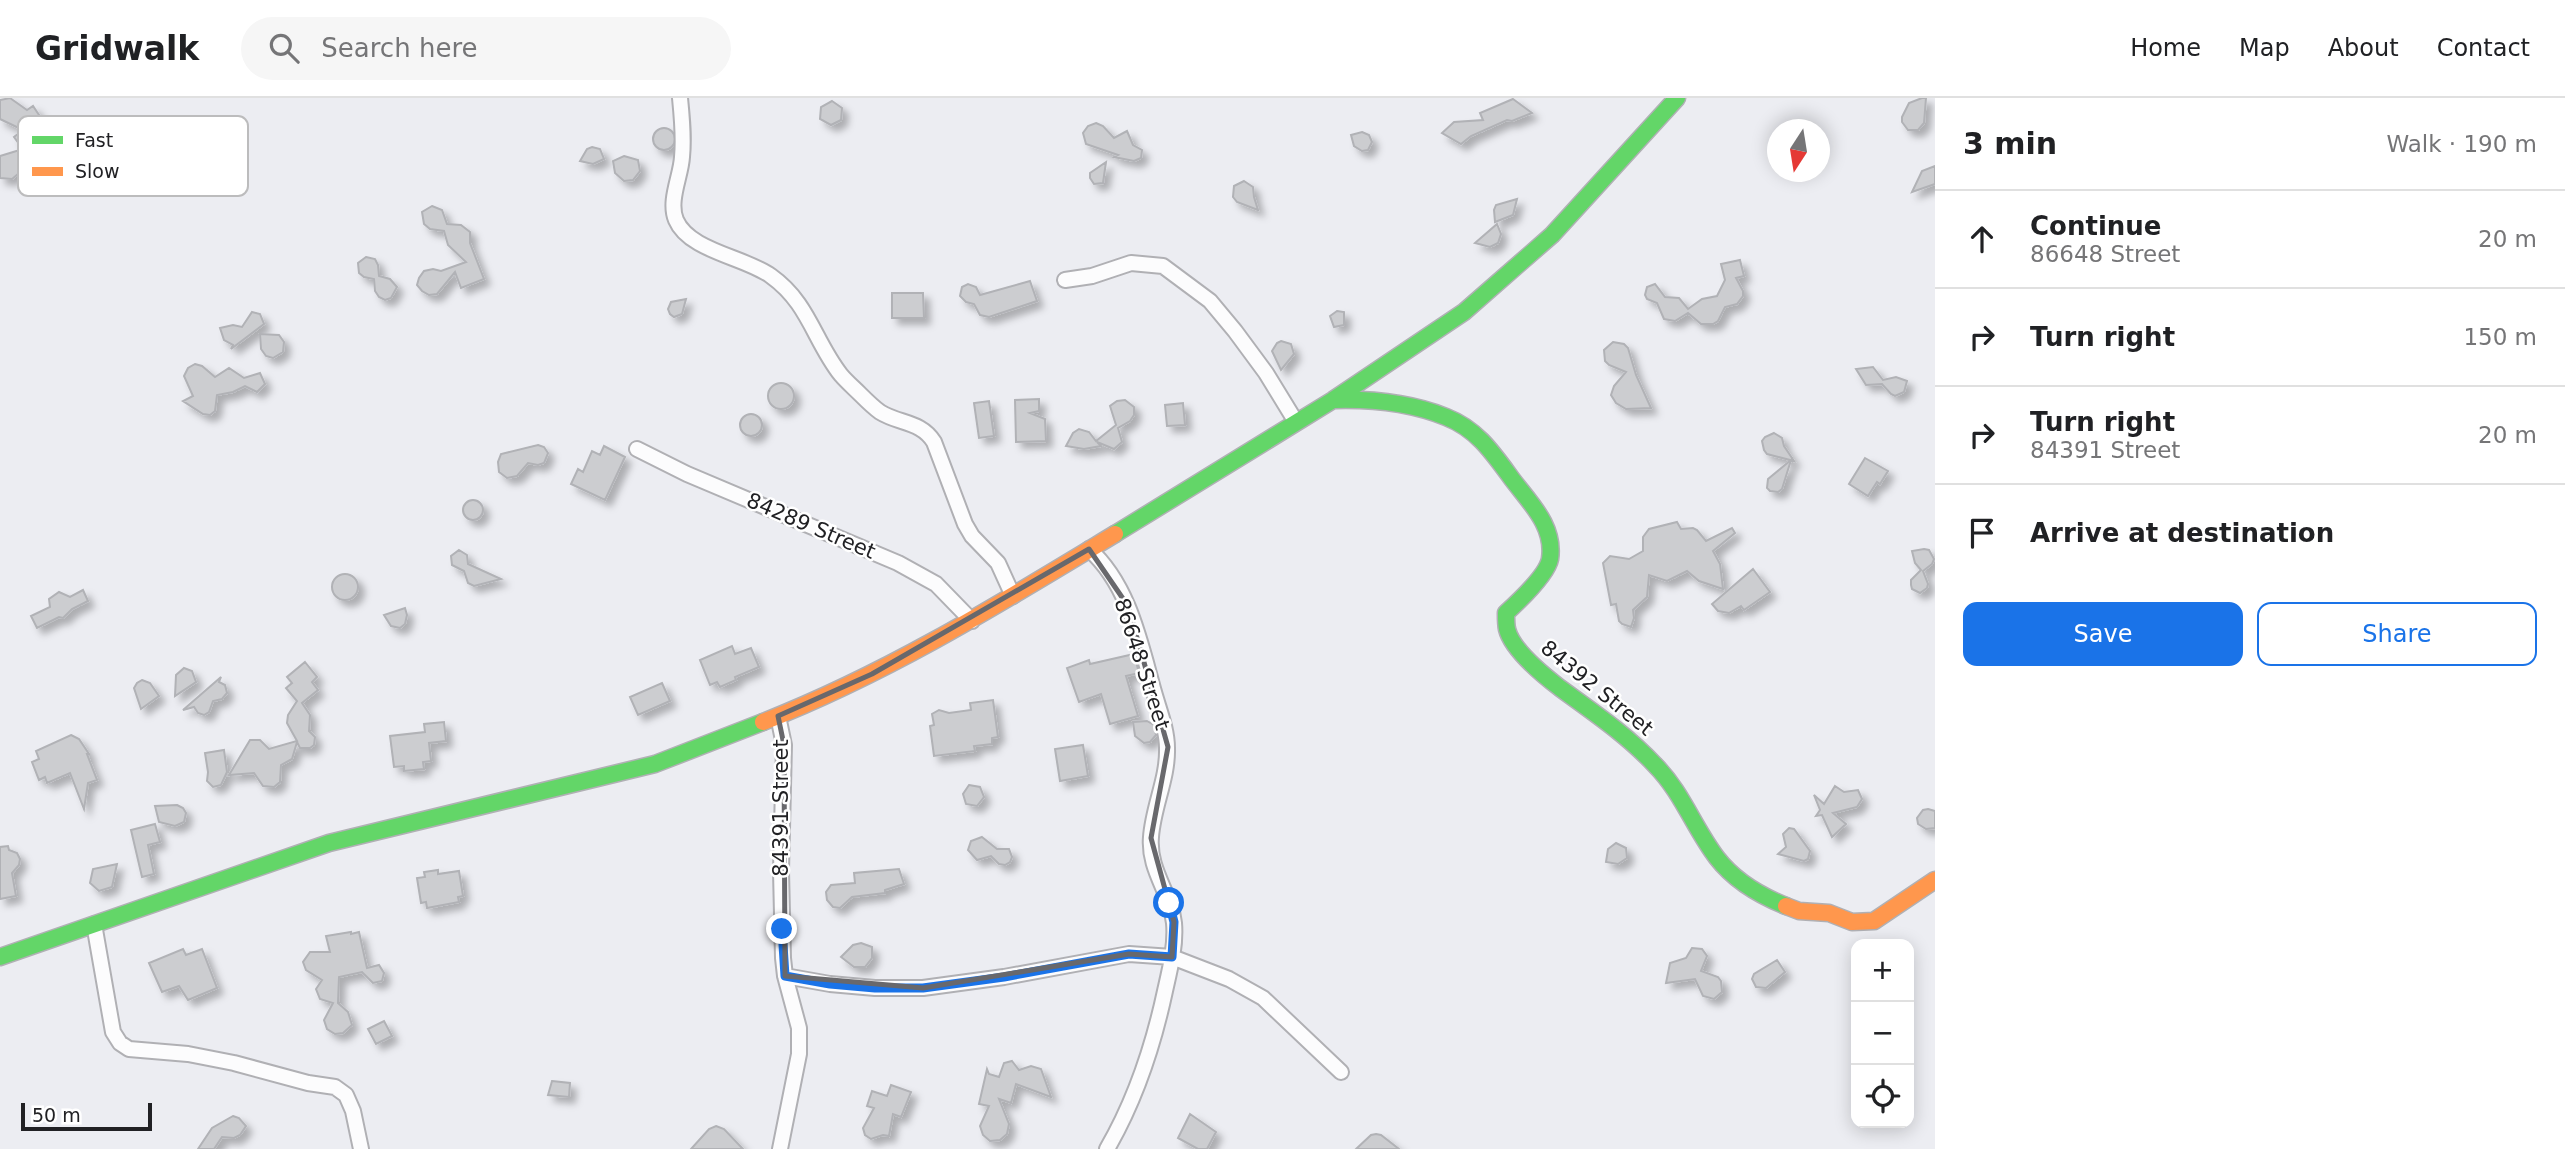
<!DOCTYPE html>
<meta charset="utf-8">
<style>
:root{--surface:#fff;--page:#f6f6f6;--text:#202124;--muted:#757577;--line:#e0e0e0;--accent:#1a73e8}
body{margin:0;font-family:"DejaVu Sans",sans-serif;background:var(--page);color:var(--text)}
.controls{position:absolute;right:21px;bottom:21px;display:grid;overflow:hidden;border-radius:14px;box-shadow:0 4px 18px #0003}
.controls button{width:63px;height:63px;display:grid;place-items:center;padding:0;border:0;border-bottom:2px solid var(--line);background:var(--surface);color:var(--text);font:35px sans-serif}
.compass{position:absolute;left:1767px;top:21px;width:63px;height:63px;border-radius:50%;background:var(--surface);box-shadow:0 4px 18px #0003;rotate:192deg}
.scale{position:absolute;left:21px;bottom:18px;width:131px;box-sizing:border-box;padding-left:7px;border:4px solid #212124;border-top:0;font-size:19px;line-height:24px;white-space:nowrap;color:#212124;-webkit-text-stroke:5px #fff;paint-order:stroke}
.stop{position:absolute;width:21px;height:21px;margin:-16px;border:5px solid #1a73e8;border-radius:50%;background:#fff}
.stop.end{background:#1a73e8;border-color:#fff;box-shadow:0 2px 7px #0008}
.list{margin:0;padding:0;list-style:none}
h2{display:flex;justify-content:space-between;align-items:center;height:91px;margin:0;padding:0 28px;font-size:30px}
h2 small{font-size:23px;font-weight:400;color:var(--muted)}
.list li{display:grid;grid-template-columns:46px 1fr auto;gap:21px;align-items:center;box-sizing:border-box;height:98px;padding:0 28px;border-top:2px solid var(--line)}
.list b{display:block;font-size:26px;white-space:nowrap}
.list p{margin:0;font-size:23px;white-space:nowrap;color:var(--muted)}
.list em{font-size:23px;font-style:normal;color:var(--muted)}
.actions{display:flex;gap:14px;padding:21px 28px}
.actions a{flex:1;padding:16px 0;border:2px solid var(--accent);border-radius:14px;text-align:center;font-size:24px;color:var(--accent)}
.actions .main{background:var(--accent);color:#fff}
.icon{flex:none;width:38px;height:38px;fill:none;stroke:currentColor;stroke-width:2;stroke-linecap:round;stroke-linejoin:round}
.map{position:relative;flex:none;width:1935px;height:1051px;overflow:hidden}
header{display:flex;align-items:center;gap:42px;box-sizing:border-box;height:98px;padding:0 35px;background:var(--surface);border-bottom:2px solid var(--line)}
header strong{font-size:33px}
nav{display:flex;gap:38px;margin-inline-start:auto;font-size:24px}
.search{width:490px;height:63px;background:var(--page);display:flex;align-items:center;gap:18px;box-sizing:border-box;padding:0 24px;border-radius:38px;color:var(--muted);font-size:26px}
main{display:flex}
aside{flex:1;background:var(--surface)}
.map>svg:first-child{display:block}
.building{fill:#cccdd0;stroke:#b1b2b6;stroke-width:2;filter:url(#shadow)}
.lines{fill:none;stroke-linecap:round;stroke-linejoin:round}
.street-casing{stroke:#b0b0b4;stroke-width:18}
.fast-casing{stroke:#b0b0b4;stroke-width:19}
.slow-casing{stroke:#b0b0b4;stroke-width:19}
.street{stroke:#fcfcfd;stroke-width:14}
.fast{stroke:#63d668;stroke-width:16}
.slow{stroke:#ff974d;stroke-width:16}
.route{stroke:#1a73e8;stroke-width:9}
.marked{fill:none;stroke:#68686c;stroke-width:5;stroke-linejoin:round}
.labels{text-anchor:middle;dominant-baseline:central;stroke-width:5;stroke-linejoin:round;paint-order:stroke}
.street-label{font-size:21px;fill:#212124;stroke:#fff}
.key{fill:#fff;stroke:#bcbcbd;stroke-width:2}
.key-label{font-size:19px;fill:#212124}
</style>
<header>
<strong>Gridwalk</strong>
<div class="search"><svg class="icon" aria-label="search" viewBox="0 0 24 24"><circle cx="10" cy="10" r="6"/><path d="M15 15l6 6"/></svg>Search here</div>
<nav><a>Home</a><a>Map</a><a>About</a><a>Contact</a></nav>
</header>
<main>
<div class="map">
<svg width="1935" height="1051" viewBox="0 0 1935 1051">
<defs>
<filter id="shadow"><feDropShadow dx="6" dy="6" stdDeviation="3.5" flood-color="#0004"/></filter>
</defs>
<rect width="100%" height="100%" fill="#ecedf2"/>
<!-- building -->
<path class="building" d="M10,0L27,12L33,8L43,23L36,28L47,42L27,57L14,39L23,32L0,21V2Z
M1922,0H1926L1924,25L1918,32H1908L1902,24V19L1909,5Z
M1513,1L1532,15L1512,23L1507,22L1471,38L1461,46L1442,35L1454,24L1483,22L1480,15Z
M832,3L842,10L841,22L831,27L820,21L821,9Z
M1096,25L1103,28L1114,40L1127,33L1133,47L1142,52L1141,60L1134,63L1114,59L1118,57L1086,46L1083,35L1088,28Z
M653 41a11 11 0 1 1 22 0a11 11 0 1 1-22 0Z
M1362,34L1369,37L1372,44L1368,52L1362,53L1354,48L1351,37Z
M592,49L600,51L604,61L593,66L580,63L587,51Z
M23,51L18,76L12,81L0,80V58Z
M624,58L638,62L640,73L633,82L624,83L615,75L613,63Z
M1106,64L1103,85L1094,86L1090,80V75Z
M1935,68V86L1912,94L1922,73Z
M1244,83L1253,89L1254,99L1258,112L1237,104L1233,99L1234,88Z
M1517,101L1513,117L1495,124L1494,112L1496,107Z
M432,108L442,112L447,126L461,127L470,134V145L484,181L461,190L455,174L437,196L429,197L422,193L417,187L419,180L424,173L433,171L441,173L466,164L448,147L444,133L430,131L424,126L422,114Z
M1497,126L1501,136L1498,145L1490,149L1475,145Z
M366,159L375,161L378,167L379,178L390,181L397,189L391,200L385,202L379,199L375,193L374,181L364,179L359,175L358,165Z
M1740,162L1744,178L1736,180L1743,193V198L1737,206L1725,209L1718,223L1713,226H1701L1688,215L1675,223L1664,221L1657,205L1647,201L1645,197L1647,189L1655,186L1665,199L1679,200L1688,211L1702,201L1717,198L1725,182L1721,166Z
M1030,183L1037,203L989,219L980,217L974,206L966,204L960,198L962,189L968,186L976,189L980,197Z
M892,195H923L924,220H892Z
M686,201L682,216L674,219L670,216L668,211L671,204Z
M1337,213L1344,214V227L1334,229L1330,218Z
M252,214L260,216L264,226L231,251L233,247L224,242L220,230L233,227L242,229Z
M260,236L279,237L284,244L283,254L273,260L266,258L261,251Z
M1281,243L1291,246L1294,256L1281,272L1272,253L1277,245Z
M1613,244L1624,246L1628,250L1636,277L1651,310L1626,311L1616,305L1611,297L1614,288L1626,274L1609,267L1605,263L1604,252Z
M195,266L202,268L215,279L229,270L244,280L260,275L265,286L257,294L245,288L233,294L217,297L215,313L210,317L203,316L183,303L193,298L184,278L188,270Z
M1873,269L1883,282L1896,279L1907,283L1904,294L1895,298L1891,296L1882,286L1866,287L1856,271Z
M768 298a13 13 0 1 1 26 0a13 13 0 1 1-26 0Z
M1039,301V313L1030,315L1045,321L1046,343L1016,344L1015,302Z
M1125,302L1134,309V317L1130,323L1118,330L1122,344L1114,351L1097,344L1101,348L1084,351L1066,348L1073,335L1079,331L1089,334L1096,343L1116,327L1110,308L1117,303Z
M989,303L994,338L979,340L974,305Z
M1183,305L1185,327L1167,328L1165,307Z
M740 327a11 11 0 1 1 22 0a11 11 0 1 1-22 0Z
M1774,335L1782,340L1784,348L1794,363L1767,356L1764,352L1762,343L1765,339Z
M538,347L544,349L548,355L544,365L538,367L528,365L517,378L507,380L499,374L498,364L501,356Z
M604,348L625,359L605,402L571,386L578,371L583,374L592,353L600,357Z
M1865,360L1888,373L1880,386L1877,384L1868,398L1849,386Z
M1791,362L1782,391L1778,394L1770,393L1767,390L1768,381Z
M463 412a10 10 0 1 1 20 0a10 10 0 1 1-20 0Z
M1677,424L1681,431L1693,430L1697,432L1706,443L1732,430L1735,435L1713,453L1720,466L1723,491L1699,483L1687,473L1667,483L1649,477L1647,499L1633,512L1634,520L1631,529L1622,526L1619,523L1616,506L1611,507L1603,465L1610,458L1629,461L1643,453V439L1649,431Z
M1924,451L1929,452L1934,461L1932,466L1923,473L1928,486L1927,490L1920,495L1912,491L1911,487V482L1921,472L1915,465L1912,453Z
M459,452L467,457L468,466L501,481L474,488L468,485L464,473L452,467L451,458Z
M1753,471L1770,494L1744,512L1741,508L1729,515L1718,513L1712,506Z
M332 489a13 13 0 1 1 26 0a13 13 0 1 1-26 0Z
M83,492L88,503L72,511L63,520L59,519L37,530L31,518L50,509L49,501L59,494L70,499Z
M405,510L407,517L405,526L400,530L391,528L384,517Z
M732,548L735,556L751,550L759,569L735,579L736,582L720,589L717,584L710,587L700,562Z
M1134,556L1139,575L1126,578L1138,618L1110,626L1101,596L1079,604L1067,570L1089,562L1090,566Z
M305,564L317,579L312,584L318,592L302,605L310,617L309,633L315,639L314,647L310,650H300L297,644L292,661L281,667L280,684L274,689L263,688L254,675L229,677L250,642H260L269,651L297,643L287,625L288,617L297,603L286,590L292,585L287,579Z
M184,570L192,573L196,584L175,598L176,577Z
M221,579L219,584L225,587L227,595L222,601L213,603L209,614L204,617L198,615L194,609L183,612Z
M142,582L150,585L159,598L141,611L134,590L137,585Z
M662,585L670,603L638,617L630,599Z
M993,602L998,639L992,640V646L974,648L975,653L934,658L930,628L934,627L932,616L939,612L949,615L971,612L970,605Z
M1147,623L1154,627L1156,637L1150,644L1144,645L1135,638L1133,624Z
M444,624L446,643L429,645L431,663L423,664L424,671L404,673V668L394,669L390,638L425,634L424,626Z
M71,637L79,641L89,656H87L97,682L88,685L84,711L70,675L47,685L45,679L39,682L32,664L39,661L36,653Z
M1083,647L1088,678L1060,683L1055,651Z
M224,652L227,674L221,687L213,689L207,683L208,674L205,655Z
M969,687L980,689L984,699L977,708L966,706L963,696Z
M1835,688L1844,694L1858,692L1862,701L1857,709L1833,715L1846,726L1832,739L1822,717L1816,718L1820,712L1814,697L1824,706Z
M177,707L183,710L186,715L184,724L175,728L159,724L155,708Z
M1928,711L1935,713V730L1926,731L1918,726L1917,720L1923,712Z
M155,726L160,744L148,747L154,776L142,779L131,732Z
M1789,730L1794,731L1810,753L1808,761L1804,763L1778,756L1786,749L1783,736Z
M982,739L997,751H1009L1012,759L1010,764L1005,767L999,766L991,758L977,762L968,752L971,743Z
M1616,745L1626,750L1627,760L1618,766L1606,764L1608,751Z
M8,748L9,752L17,755L20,761L19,767L12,775L16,798L0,801V749Z
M117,766L112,789L99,793L90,785L93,771Z
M899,771L904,786L885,792V795L852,799L840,810L833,809L827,802L826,794L831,787L855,785L854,775Z
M438,772V776L459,773L463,798L458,799L459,804L427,810L426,804L421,805L417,780L425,779L424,774Z
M351,834V836L359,834L367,870L379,867L384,875L382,883L373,885L362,874L339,879L338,905L348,914L352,927L343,935L335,936L327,931L324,922L333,905L320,901L316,891L322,882L306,872L303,864L310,854H330L326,838Z
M861,845L872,849V860L865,869H854L841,859L853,847Z
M1692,850L1702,851L1707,858L1701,873L1718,879L1721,883L1722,894L1714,901L1703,898L1695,881L1666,885L1670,865L1686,860Z
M183,851L186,857L202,851L217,890L188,902L179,888L162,894L149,865Z
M1777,862L1785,874L1766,890L1756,889L1752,881L1754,876Z
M384,923L392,938L376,946L368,931Z
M1012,963L1019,972L1031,968L1041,971L1051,999L1016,986L1011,1005L999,1001L1009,1026L1007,1036L1000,1042L990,1043L983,1037L980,1028L989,1008L979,1006L987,971L989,976L999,979L1004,965Z
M552,983L570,985L569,999L548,997Z
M891,987L911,994L901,1019L893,1016L889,1038L883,1037L871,1041L865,1037L863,1030L874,1010L867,1008L872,993L887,998Z
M1190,1016L1216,1034L1207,1051H1198L1178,1040Z
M233,1018L239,1020L246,1028L240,1037L234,1040L222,1039L214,1051H198L212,1030Z
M716,1028L724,1031L743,1051H691L709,1031Z
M1376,1036L1381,1037L1399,1051H1356L1371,1037Z"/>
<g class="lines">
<defs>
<path id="street" d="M680,0C682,20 684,39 682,59C681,78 668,103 676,122C689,153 745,159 771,178C809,205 814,243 841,277C847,284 854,290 860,296C866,302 873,309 880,314C899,326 921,323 934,344L965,426L972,438L998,465L1013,498
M1065,182L1092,178L1131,165L1163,168L1210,203L1235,233L1266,275L1296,324
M637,351L687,376L898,465L936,486L972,523
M1089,451C1129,487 1140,544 1154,594C1159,612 1167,631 1167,650C1168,680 1153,709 1151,739C1148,772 1171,795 1174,825C1176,847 1170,871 1165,893C1153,949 1136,1001 1107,1051
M778,618L784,647L781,773L783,860L785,878L799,930V956L780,1051
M94,826L113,934L120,945L129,951L188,956L234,965L308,985L335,989L346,997L353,1013L361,1051
M785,878L830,886L875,890H923L1004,879L1129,856L1172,859L1229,881L1263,900L1341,974"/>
<path id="fast" d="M1335,302C1372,301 1411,305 1446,319C1477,331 1493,355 1512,381C1530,405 1555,428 1550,461C1547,477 1518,504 1506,515C1506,520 1506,526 1507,531C1512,552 1543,577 1560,590C1593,614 1627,637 1655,667C1682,694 1694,730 1717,760C1734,782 1761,798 1786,808
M1115,436L1333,302L1464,214L1552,137L1677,0
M0,859L329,745L655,666L763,624"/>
<path id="slow" d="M763,624C888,575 1001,505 1115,436
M1786,808L1799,813L1829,815L1852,824L1874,823L1935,782"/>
</defs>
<!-- street casing -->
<use href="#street" class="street-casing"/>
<!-- fast casing -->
<use href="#fast" class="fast-casing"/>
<!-- slow casing -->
<use href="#slow" class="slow-casing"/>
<!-- street -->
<use href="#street" class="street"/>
<!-- fast -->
<use href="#fast" class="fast"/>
<!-- slow -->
<use href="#slow" class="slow"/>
</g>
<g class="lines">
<!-- route -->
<path class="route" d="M782,831L785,878L830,886L875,890H923L1004,879L1129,856L1172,859L1174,824L1169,805"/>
</g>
<!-- marked area -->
<path class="marked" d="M1089,451L1128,508L1168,649L1151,740L1174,824L1172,859L1129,856L923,890L785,878L784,647L778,618L872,576Z"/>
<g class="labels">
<!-- street labels -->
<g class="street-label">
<text transform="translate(811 428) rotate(23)">84289 Street</text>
<text transform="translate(1142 566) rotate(72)">86648 Street</text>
<text transform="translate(1597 590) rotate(39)">84392 Street</text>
<text transform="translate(781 710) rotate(-90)">84391 Street</text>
</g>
</g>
<!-- legend -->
<rect x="18" y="18" width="230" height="80" rx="10" class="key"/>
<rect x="32" y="38" width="31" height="8" fill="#63d668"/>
<rect x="32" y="69" width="31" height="9" fill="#ff974d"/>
<g class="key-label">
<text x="75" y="49">Fast</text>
<text x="75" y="80">Slow</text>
</g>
</svg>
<div class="controls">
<button>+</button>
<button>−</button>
<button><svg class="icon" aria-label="locate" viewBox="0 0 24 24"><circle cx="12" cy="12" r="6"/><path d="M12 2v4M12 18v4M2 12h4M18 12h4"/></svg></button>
</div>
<svg class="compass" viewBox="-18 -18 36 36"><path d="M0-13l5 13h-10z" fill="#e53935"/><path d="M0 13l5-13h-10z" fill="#757577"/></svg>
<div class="scale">50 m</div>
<div class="stop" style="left:1169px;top:805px"></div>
<div class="stop end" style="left:782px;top:831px"></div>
</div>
<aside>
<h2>3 min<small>Walk · 190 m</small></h2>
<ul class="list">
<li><svg class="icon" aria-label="ahead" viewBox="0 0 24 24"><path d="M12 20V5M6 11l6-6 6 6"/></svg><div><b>Continue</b><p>86648 Street</p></div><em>20 m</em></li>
<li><svg class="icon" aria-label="right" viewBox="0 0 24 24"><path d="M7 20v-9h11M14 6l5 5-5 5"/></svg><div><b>Turn right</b></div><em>150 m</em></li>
<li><svg class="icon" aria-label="right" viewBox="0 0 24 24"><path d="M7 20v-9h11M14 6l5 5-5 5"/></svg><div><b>Turn right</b><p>84391 Street</p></div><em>20 m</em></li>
<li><svg class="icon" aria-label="arrive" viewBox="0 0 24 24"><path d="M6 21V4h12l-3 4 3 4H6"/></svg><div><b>Arrive at destination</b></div></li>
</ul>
<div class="actions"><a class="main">Save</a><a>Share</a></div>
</aside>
</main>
